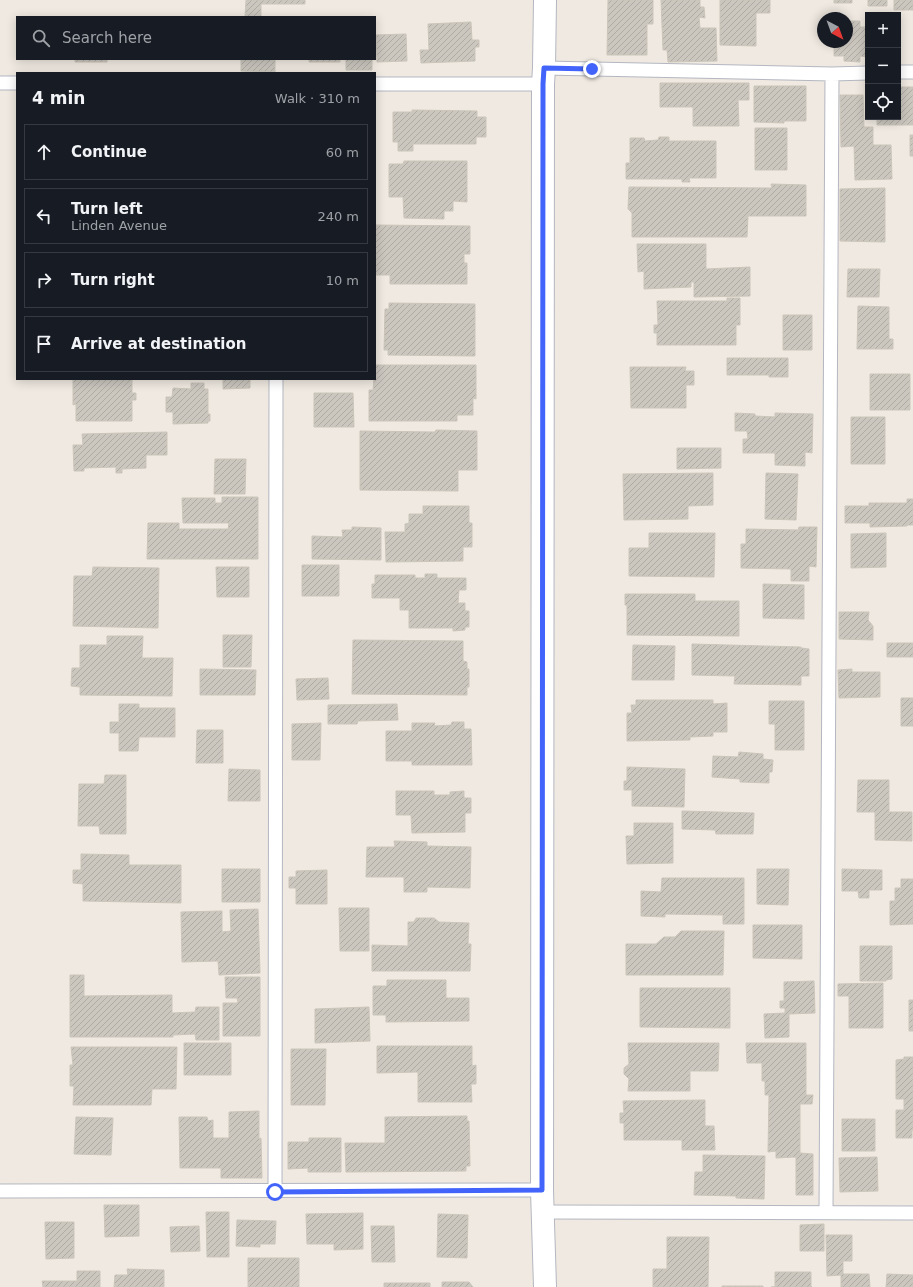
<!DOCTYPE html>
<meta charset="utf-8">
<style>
:root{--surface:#171b24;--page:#20242c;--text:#f1f3f6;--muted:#9ea1a6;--line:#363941}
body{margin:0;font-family:"DejaVu Sans",sans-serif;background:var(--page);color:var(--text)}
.controls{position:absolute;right:12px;top:12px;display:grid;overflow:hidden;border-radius:0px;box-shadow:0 2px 10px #0003}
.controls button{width:36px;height:36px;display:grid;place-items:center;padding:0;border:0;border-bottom:1px solid var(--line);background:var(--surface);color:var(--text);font:20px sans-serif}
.compass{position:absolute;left:817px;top:12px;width:36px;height:36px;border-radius:50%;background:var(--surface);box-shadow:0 2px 10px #0003;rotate:139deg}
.stop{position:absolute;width:12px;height:12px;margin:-9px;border:3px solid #4264fb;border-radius:50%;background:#fff}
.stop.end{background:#4264fb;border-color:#fff;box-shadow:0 1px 4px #0008}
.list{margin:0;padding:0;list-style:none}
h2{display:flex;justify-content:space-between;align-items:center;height:52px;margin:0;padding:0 16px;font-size:17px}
h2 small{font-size:13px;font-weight:400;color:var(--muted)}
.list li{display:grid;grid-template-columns:26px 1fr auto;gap:12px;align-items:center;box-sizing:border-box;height:56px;margin:0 8px 8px;padding:0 8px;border:1px solid var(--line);border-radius:0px}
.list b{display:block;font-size:15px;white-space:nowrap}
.list p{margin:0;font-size:13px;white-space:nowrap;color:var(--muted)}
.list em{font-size:13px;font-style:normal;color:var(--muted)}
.icon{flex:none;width:22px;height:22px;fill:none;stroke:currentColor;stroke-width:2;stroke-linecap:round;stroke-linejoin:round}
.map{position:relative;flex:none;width:913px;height:1287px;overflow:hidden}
.search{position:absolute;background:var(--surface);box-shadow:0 2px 10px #0003;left:16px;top:16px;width:360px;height:44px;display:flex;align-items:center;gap:10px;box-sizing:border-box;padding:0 14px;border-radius:0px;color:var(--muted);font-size:15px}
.panel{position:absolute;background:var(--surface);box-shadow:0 2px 10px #0003;left:16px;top:72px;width:360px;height:308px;border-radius:0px}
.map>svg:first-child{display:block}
.building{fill:url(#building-hatch);stroke:#cbc5ba}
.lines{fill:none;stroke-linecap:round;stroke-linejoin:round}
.lane-casing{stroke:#b4b7c1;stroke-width:15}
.street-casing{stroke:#b4b7c1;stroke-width:24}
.lane{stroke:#fff;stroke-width:13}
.street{stroke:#fff;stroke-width:22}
.route{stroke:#4264fb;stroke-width:5}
</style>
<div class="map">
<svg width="913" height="1287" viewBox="0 0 913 1287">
<defs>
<pattern id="building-hatch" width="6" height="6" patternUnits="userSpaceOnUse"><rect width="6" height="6" fill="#cbc7bf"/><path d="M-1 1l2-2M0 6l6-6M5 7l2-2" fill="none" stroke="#afaba4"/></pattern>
</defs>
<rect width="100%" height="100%" fill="#efe9e1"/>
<!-- building -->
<path class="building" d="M246,0H305V4H261V17H245Z
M608,0H653V24H647V55H607Z
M661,0H700V7H704L705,18L699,17L700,28H716L717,61L668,62L667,50H663Z
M720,0H770V13H756V46L720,45Z
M834,0H852V3H834Z
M868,0H887V6H868Z
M894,0H913V10H894Z
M847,21H860V27H868V57L860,56V62L844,61V56H834V42H847Z
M471,22L472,40H479V47H475V61L421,63L420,50H429L428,24Z
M406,34L407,61L377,62L376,35Z
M75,59H107V62H75Z
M241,59H275V72L241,71Z
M309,59H340V62H309Z
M346,59H372V70H346Z
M660,83H749V100H738L739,126H693V107H660Z
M754,86H806V121H784V123L754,122Z
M898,87H913V125H877V117H898Z
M840,95H863L864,127H873V145H891L892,179L855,180L854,146L841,147Z
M412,110L477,111V117H486V137H476V144H413V151H398V142H393V112H412Z
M755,128H787V170H755Z
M910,135H913V156H910Z
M659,137H669V141H716V178H689L690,182H682V179H626V163H630V138H644L645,141L658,140Z
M404,161H467V202L453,201V211H444V219L404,218L403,197H389V164H403Z
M771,184L806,185V216H748L747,237H632V213L628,209L629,187L772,188Z
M885,188V242L840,241V189Z
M375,225L470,226V254H464V263H467V284H390V275H375Z
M637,244H706V269L750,267V296L694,297V282H691V287L644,289V271L638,272Z
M848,269H880L879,297H847Z
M727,298H740V325H736V345H657V333H654V325H658L657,301H727Z
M389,303L475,304V356L388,355V350H384L385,309H389Z
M858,306L889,307V339H893V349H857Z
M783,315H812V350H783Z
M727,358H788V377H769V375H727Z
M375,365H476V399L473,398V415H457V421H369V390H373Z
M630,367H686L685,371H694V385H686V408H631Z
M870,374H910V410H870Z
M73,379H132V393H136V400H132V421H76V404L73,405Z
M223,379H250V388L223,389Z
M191,383H204V389H208V414H210V421H208V423L173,424V412H166V397H172L173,388L191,389Z
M314,393H353L354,427H314Z
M735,413L755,414V416L775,417V413L813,414L812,453L805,452V466L775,465V453H743V439H748L747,431H735Z
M851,417H885V464H851Z
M436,430L477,431V470H458V491L360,490V431L435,432Z
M167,432V455H146V468L122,469V473H116V467L84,468V471H74L73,445H83L82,434Z
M677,448H721V468L677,469Z
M215,459H246L245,494H214Z
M713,473V505L688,506V519L624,520L623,474Z
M766,473L798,474L796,520L765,519Z
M222,497H258V559H147L148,523H179V529H228L229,523H183L182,498H215V503H222Z
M907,499H913V525H907V526L870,527V523H845V506H869V503H907Z
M423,506H469V523H472V547H463V561L386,562L385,532H405V524L409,523V514H423Z
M352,527L381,528V560L312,559V536L343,537L342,530H352Z
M799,527H817L816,567L809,566V581H791V569L741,568V544H746V529L798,530Z
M649,533H715L714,577L629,576V548H649Z
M886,533V567L851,568V534Z
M302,565H339V596H302Z
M93,567L159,568L158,628L73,626L74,576H92Z
M216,567H249V597H217Z
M425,574H437V578H466V590H459L458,603H465V611H469V627H465V630L453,631V628H409V610H400V598H372V584H375V575H415V578H425Z
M763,584L804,585V619L763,618Z
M625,594H695V601H739V636L627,635V605H625Z
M839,612H869L868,620L873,626V640L839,639Z
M223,635H252L251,667H223Z
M107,636H143L142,658H173L172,696L80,695V687L71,686L72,668H80V645H107Z
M353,640L463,641V661L467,662V669H469V687H467V695L352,694Z
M887,643H913V657H887Z
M692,644L801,647V648L809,649V676H801V685L734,684L735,676L692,675Z
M633,645L675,646L674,680H632Z
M200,669L256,670L255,695H200Z
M852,669V672H880V697L839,698L838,670Z
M328,678L329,699L297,700L296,679Z
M901,698H913V726H901Z
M636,700H713V704L727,703V732H713V736L690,737V740L627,741V713H632L631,705H636Z
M769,701H804V750H775V724H769Z
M119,704H139V708H175V737H139L138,751H119V733H110V722H119Z
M397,704L398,720L358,721L357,724H328V705Z
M452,722H464V729H471L472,765H412V761H386V731H412V723H435L434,726L451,725Z
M321,723L320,760H292V724Z
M197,730H223V763H196Z
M739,752L763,754V759L773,760L772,772H769V783L740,782V779L712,777L713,756L738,757Z
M627,767L685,769L684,807L632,806V790H624V781H627Z
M229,769L260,770V801H228Z
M105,775H126V834H100L99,826H78L79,784H104Z
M858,780H889V812H912V841L875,840V812H857Z
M396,791H434V795H450V792L464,791V798H471V813H465V832L412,833L411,815H396Z
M682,811L754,813L753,834H716L715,830L682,829Z
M634,823H673V863L627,864L626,836H634Z
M394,841L427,842V846L471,847L470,888L427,887V892H404V877H366L367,847H395Z
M81,854L129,855V865H181V903L83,901V884L73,883V870H81Z
M222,869H260V902H222Z
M757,869H789L788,905L757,904Z
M842,869L882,870V890H869V898H859L858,891H842Z
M327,870V904H296V888H289V877H296V871Z
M662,878H744V924H723V915L665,914V917L641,916V891L661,892Z
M901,879H913V924L890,925V901H895V888H901Z
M339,908H369V951H340Z
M258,909L260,973L219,975L218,961L182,962L181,912L222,911V932L231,931L230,910Z
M416,918H434L439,922L469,923L468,944H471L470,971H372V945L408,946V922H414Z
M753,925H802V959L753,958Z
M681,931H724L723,975H626V944H656L664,937H675Z
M860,946H892V979L886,980V981H860Z
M70,975H84V996L172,995V1013L195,1012L196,1007H219V1040H196L195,1034L173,1035V1037H70Z
M225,977H260V1036H223V1003H238L237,998H226Z
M387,980H446V998H469V1021L386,1022V1015H373V986H387Z
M814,981L815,1013L789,1014V1037L765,1038L764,1014L785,1013V1008H780V1001H784V982Z
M883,983V1028H849V996H838V984Z
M640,988H730V1028L640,1027Z
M909,1000H913V1031H909Z
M369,1007L370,1041L315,1043V1009Z
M184,1043H231V1075H184Z
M628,1043H719L718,1071H690V1091H628L629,1079L624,1074V1068L629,1064Z
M746,1043H806V1095H813L812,1104H800V1153L813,1154V1195H796V1157L776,1158V1151L768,1152L769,1095H765V1081H762V1063H747Z
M377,1046H472V1066L476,1065V1084H471L472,1102H418V1072L377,1073Z
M71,1047H177L176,1089H152L151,1105H73L74,1086H70V1065H73Z
M291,1049H326L325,1105H291Z
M904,1057H913V1130H912V1138H896V1110H904V1099H896V1060L904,1059Z
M705,1100V1126H714L715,1150H682V1140H624V1123H620V1113H624L623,1101Z
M259,1111V1139L261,1138L262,1178H221V1168H180L179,1117H207L208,1121L213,1120V1138H229V1112Z
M467,1116V1121H469L470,1166H466V1171L346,1172L345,1143H385V1117Z
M76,1117L113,1118L111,1155L74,1154Z
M842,1119H875V1151H842Z
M309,1138H341V1172H308V1168L288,1169V1142H309Z
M703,1155L765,1156L764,1199L736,1198V1196L694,1195L695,1172H703Z
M877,1157L878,1191L840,1192L839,1158Z
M104,1205H139V1236L105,1237Z
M206,1212H229V1257H207Z
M363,1213V1249L334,1250V1244H307L306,1214Z
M438,1214L468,1215L467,1258L437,1257Z
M237,1220L276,1221L275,1244H260V1247L236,1246Z
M45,1222H74V1258L46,1259Z
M824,1224V1251H800V1225Z
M199,1226L200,1251L171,1252L170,1227Z
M371,1226H394L395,1262H372Z
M826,1235H852V1261H843V1274H869L870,1287H841V1275L827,1276Z
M667,1237H709L708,1287H653V1269H667Z
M248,1258H299V1287H248Z
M127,1269L164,1270V1287H114L115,1275H128Z
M77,1271H100V1287H43L42,1281H77Z
M775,1272H811V1286L812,1287H771H775Z
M887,1274L913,1275V1287H886Z
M442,1282H469L473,1287H442Z
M384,1283H430V1287H384Z
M722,1286H763V1287H722Z"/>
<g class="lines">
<defs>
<path id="lane" d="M544,68L832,74L868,73
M898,72H913
M0,83H17
M375,84H543
M0,1191L542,1190
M275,1192L276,379
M543,1212L913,1213
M826,1212L832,74"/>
<path id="street" d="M545,0L544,68L543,84L542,1190L545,1287"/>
</defs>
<!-- lane casing -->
<use href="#lane" class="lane-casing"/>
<!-- street casing -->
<use href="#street" class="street-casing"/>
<!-- lane -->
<use href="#lane" class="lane"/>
<!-- street -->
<use href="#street" class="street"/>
</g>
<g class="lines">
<!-- route -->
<path class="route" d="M275,1192L542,1190L543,84L544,68L592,69"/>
</g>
</svg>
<div class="controls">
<button>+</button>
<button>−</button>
<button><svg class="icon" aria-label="locate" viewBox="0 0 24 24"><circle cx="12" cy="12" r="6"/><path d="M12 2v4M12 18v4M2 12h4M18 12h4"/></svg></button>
</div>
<svg class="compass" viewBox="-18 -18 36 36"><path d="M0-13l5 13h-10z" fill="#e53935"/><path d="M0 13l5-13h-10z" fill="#9ea1a6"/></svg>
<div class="stop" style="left:275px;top:1192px"></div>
<div class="stop end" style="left:592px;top:69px"></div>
<div class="search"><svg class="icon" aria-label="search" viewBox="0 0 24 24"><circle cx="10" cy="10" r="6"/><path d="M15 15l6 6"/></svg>Search here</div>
<section class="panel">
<h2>4 min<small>Walk · 310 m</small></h2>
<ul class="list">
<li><svg class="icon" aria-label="ahead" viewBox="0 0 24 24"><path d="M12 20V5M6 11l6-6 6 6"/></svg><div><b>Continue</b></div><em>60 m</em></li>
<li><svg class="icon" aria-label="left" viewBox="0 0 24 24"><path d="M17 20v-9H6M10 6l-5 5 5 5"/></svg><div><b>Turn left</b><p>Linden Avenue</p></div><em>240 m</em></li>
<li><svg class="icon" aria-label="right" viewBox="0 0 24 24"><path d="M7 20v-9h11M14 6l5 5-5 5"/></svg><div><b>Turn right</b></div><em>10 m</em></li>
<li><svg class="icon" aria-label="arrive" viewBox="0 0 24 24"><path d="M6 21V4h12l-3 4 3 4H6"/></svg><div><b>Arrive at destination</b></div></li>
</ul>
</section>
</div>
